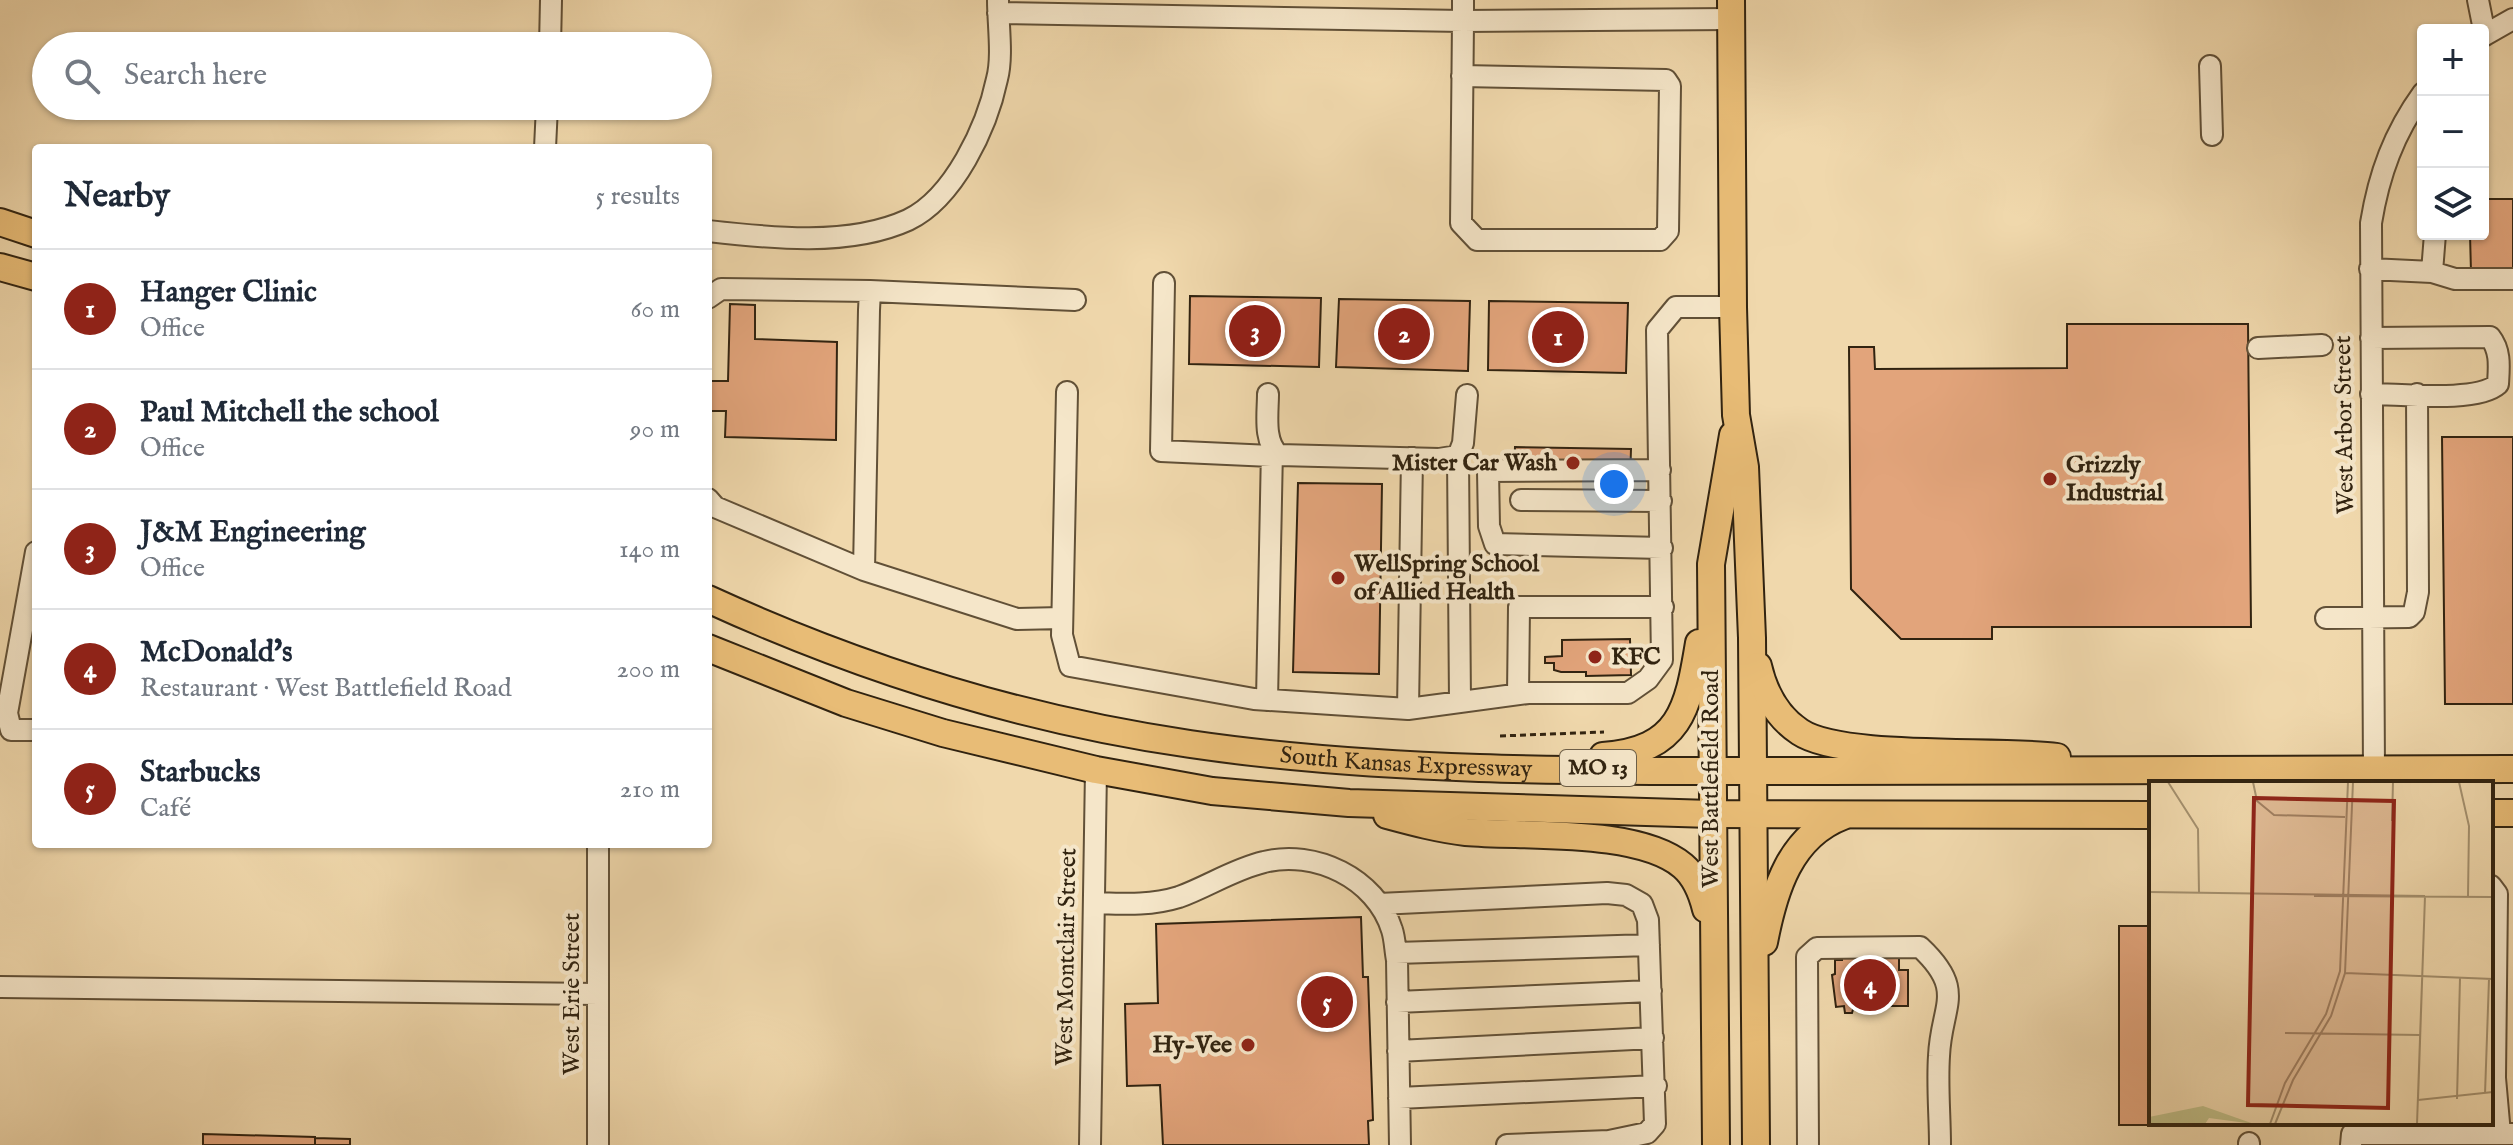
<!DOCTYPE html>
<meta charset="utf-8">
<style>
:root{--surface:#fff;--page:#f2f2f3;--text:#1f2937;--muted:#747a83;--line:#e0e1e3;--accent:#8f2418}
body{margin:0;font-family:"IM FELL English",serif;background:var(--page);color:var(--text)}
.controls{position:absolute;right:24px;top:24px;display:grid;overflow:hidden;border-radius:8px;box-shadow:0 2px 6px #0004}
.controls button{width:72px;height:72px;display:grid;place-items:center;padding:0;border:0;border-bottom:2px solid var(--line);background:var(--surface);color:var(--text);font:40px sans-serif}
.you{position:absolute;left:1614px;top:484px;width:28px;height:28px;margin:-20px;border:6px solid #fff;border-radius:50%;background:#1a73e8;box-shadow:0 0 0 12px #1a73e833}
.badge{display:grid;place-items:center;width:52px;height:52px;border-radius:50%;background:var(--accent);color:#fff;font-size:26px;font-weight:700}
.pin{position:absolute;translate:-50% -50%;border:4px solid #fff;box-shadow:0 2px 8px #0006}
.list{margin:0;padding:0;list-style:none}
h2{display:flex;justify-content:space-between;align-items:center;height:104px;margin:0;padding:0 32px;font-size:34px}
h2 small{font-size:26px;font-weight:400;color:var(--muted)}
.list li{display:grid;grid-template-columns:52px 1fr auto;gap:24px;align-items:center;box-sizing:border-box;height:120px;padding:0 32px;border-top:2px solid var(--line)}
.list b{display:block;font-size:30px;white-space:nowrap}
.list p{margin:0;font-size:26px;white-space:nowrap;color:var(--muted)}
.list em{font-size:26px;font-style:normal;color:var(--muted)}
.icon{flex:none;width:44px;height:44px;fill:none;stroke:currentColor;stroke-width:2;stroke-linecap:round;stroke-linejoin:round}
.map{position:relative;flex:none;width:2513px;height:1145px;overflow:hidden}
.search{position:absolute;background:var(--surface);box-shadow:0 2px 6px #0004;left:32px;top:32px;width:680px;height:88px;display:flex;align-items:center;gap:20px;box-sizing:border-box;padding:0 28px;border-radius:44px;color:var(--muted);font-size:30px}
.panel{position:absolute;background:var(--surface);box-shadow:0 2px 6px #0004;left:32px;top:144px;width:680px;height:704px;border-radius:8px}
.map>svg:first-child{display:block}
.building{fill:#e2a47b;stroke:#312310;stroke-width:2}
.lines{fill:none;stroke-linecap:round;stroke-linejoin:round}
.minor-casing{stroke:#615037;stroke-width:24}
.major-casing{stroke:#312310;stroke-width:30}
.path{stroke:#312310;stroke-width:3;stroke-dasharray:6 4;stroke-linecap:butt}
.minor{stroke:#f5e6c9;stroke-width:20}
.major{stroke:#e8bc76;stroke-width:26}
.poi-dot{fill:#8f2418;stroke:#f5e6c9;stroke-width:3}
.labels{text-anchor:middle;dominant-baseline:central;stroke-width:8;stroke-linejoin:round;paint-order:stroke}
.shield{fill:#f5e6c9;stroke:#6c5e48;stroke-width:2}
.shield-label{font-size:22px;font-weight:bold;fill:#312310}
.street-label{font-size:24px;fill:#312310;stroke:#f5e6c9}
.poi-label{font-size:24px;font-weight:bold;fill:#312310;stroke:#f5e6c9;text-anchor:start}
.inset-road{fill:none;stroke:#a4906e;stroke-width:2}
.view{fill:#8f2418;fill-opacity:0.15;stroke:#8f2418;stroke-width:4}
.inset-edge{fill:none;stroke:#312310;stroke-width:4}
</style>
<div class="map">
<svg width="2513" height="1145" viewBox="0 0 2513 1145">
<rect width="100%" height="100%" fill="#f0d8ac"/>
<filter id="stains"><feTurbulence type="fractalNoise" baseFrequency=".0025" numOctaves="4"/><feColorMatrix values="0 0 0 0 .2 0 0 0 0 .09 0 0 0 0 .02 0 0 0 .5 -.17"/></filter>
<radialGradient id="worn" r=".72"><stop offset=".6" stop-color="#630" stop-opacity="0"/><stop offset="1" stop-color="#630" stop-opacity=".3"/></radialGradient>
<!-- building -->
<path class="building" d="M2483,199H2513V271L2471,272L2470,234H2483Z
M1190,296L1321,298L1319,367L1189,364Z
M1339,299L1470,301L1468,371L1336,367Z
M1489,301L1628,303L1626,373L1488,370Z
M730,304L755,305V339L837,342L836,440L725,437L726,411H708V381H728Z
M2067,324H2248L2251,627H1992V639H1901L1851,589L1849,347H1874L1875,369L2067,368Z
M2442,437H2513V704H2445Z
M1515,447L1631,449L1630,480L1514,478Z
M1298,483L1382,484L1379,674L1293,672Z
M1630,639L1631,675L1586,676V672H1561L1554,670V663H1545V657L1562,656V640Z
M1361,917L1363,977H1368L1373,1120L1368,1121L1369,1145H1163L1160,1085L1127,1086L1125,1004L1158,1003L1156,924Z
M2119,926H2151V1123L2200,1125H2119Z
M1842,955L1899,956V970H1908V1006H1854L1852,1013H1845L1844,1006L1836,1007L1832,975L1835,974V960H1842Z
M203,1134L315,1137V1145H203Z
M315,1138L350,1139V1145H315Z"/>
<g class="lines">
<defs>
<path id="minor" d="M1463,0V21L1731,19
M2478,0L2485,35
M998,13L1463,21L1461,223L1477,240H1660L1668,231L1670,86L1666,80L1462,76
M2483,36L2513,19
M550,46L551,0
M2210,66L2212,135
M545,148L547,106
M708,231C770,238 849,247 908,220C954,198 987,127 997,79C1003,56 998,25 998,0
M2370,269L2432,272L2435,234
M2432,272L2455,279H2513
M1164,283L1161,451L1271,456
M708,298L721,289L870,291
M2371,338L2490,337C2501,351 2499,367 2498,384C2477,403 2401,394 2371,394
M2258,348L2322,345
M1067,392L1062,635L1070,666L1254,699L1408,709L1528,693H1628L1648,679L1662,660L1657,330L1676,307H1733
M1268,394C1268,413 1263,442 1279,455L1439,459L1458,456L1463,443L1467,395
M1458,456L1460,702
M1660,470L1488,471L1489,526L1495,544L1662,548
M708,499L715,507L864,570
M1521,500L1661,501
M36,552L7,713L11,730H36
M1062,618L1017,619L864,570L869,310L870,291L1075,300
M2326,618L2409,617L2414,612L2418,592L2417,394
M1518,694L1519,607H1663
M1267,700L1272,449
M1408,709L1412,458
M2374,770L2371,223C2379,174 2394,133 2423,93
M2491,886L2497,894L2495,1078L2500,1134
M1094,903C1123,904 1150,906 1179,897C1207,887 1234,869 1264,862C1314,849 1376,878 1392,930C1395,939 1395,950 1397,960L1400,1145
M1379,904L1607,893L1626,895L1642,904L1648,920L1655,1124L1647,1133L1609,1141L1605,1145
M1396,953L1649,945
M0,987L598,994
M1397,1002L1651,991
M1398,1051L1653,1038
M1399,1098L1656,1086
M598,1145V844
M1090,1145L1096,770
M1507,1145L1609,1141
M1808,1145L1807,957L1817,948L1920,947C1967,991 1941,1005 1939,1056C1937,1086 1940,1116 1940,1145
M2249,1145V1143
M2351,1145L2352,1134H2513"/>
<g id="major">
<path d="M1731,0L1733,307L1736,415L1745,467L1752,638L1756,1145"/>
<path d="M0,222L36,234"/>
<path d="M0,267L36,277"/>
<path id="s1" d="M708,599C861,669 1024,720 1190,744C1394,774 1617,771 1824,771C2053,772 2283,770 2513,769"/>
<path d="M708,648L846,703L943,733L1096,770L1212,791L1349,803L1711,814L2151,815"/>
<path d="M1758,666C1764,692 1777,717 1800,732C1842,760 1997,749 2057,757"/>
<path d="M1603,756C1680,750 1688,710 1699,643"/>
<path d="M2491,813H2513"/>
<path d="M1387,815C1413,822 1439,829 1466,832C1523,837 1638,828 1683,866C1696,877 1702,893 1706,909"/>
<path d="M1764,942C1774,890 1790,836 1843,816"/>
<path d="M1716,1145L1711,564L1733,435"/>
</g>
</defs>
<!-- minor casing -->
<use href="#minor" class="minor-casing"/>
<!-- major casing -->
<use href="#major" class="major-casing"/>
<!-- path -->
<path class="path" d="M1500,736L1604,732"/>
<!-- minor -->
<use href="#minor" class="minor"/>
<!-- major -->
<use href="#major" class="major"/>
</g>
<!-- markers -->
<g class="poi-dot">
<circle cx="1573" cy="463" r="8"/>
<circle cx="2050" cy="479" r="8"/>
<circle cx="1338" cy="578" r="8"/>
<circle cx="1595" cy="657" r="8"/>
<circle cx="1248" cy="1045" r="8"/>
</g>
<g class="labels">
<!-- shield labels -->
<rect class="shield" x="1560" y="750" width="76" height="36" rx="6"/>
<g class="shield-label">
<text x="1598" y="768">MO 13</text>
</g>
<!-- street labels -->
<g class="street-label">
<text transform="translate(2345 425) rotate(-91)">West Arbor Street</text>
<text stroke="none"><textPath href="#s1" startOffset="722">South Kansas Expressway</textPath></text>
<text transform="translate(1711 779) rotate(-90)">West Battlefield Road</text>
<text transform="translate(1067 957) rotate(-89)">West Montclair Street</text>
<text transform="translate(572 994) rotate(-90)">West Erie Street</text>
</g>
<!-- poi labels -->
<g class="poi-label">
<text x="1557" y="463" text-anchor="end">Mister Car Wash</text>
<text x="2066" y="465">Grizzly<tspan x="2066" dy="28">Industrial</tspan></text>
<text x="1354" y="564">WellSpring School<tspan x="1354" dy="28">of Allied Health</tspan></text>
<text x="1611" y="657">KFC</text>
<text x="1232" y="1045" text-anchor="end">Hy-Vee</text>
</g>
</g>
<!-- overview -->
<g transform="translate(2149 781)">
<rect width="344" height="344" fill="#f0d8ac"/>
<path d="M54,325L105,343L60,337L56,343H0V336Z" fill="#bfbd86"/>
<path class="inset-road" d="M19,1L49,48L50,112M104,1L108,20L125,34L196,36M310,1L320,45L319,115M243,40L244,1M0,111L276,115M165,115L344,116M196,192L344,198M136,252L271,254M336,313L340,198M308,318L311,197M269,319L276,115M269,319L344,311M121,343L136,302L177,233L191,190L199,1M126,343L144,299L182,235L196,192L204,1M268,343L275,144"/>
<path class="view" d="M105,17L245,20L239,327L99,324Z"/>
<rect width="344" height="344" class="inset-edge"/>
</g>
<rect width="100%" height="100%" filter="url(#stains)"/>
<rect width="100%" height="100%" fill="url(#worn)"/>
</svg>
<div class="controls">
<button>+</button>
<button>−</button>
<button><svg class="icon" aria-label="layers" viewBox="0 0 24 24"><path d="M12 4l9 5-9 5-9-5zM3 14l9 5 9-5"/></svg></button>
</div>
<div class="you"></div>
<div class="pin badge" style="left:1558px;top:337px">1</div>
<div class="pin badge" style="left:1404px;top:334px">2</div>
<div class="pin badge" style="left:1255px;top:331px">3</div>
<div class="pin badge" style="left:1870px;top:985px">4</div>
<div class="pin badge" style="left:1327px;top:1002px">5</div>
<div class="search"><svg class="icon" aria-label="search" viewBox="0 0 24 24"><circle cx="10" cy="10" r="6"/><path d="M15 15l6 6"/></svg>Search here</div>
<section class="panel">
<h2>Nearby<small>5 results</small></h2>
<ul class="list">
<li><span class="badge">1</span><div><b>Hanger Clinic</b><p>Office</p></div><em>60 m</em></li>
<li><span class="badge">2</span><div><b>Paul Mitchell the school</b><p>Office</p></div><em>90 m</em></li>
<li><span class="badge">3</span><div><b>J&amp;M Engineering</b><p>Office</p></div><em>140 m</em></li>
<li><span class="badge">4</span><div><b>McDonald's</b><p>Restaurant · West Battlefield Road</p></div><em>200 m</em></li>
<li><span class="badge">5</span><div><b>Starbucks</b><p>Café</p></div><em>210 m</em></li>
</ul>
</section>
</div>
